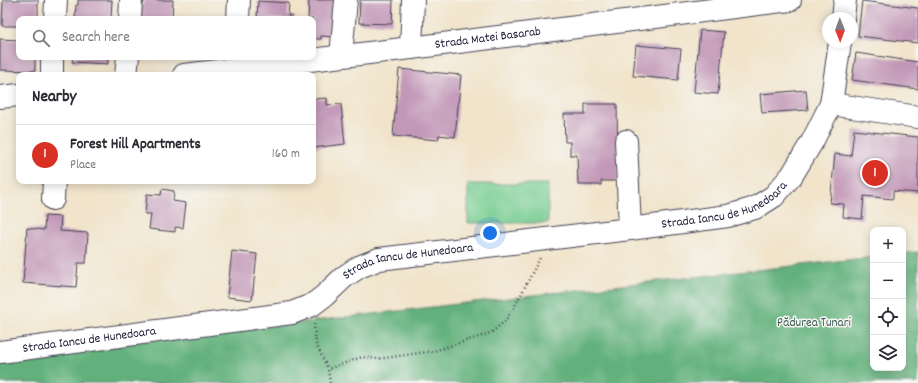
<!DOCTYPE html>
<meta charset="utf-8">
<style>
:root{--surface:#fff;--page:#f2f2f3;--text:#2b2b33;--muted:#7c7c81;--line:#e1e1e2;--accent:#d93025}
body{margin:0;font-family:Dekko,sans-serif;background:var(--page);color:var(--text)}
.controls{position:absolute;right:12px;bottom:12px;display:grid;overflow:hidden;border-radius:8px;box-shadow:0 2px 10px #0003}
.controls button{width:36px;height:36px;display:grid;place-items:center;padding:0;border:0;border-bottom:1px solid var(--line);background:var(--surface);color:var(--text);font:20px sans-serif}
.compass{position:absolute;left:822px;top:12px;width:36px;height:36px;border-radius:50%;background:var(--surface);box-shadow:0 2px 10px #0003;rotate:179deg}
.you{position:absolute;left:490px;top:233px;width:14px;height:14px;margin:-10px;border:3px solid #fff;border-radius:50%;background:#1a73e8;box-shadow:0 0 0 6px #1a73e833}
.badge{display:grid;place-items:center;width:26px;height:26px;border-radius:50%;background:var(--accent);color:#fff;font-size:13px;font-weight:700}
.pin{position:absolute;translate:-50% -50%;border:2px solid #fff;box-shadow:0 1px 4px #0006}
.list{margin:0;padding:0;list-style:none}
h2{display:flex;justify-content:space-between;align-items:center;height:52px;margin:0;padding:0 16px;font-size:17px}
h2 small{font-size:13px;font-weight:400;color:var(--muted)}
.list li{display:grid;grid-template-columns:26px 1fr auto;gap:12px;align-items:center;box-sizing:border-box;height:60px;padding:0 16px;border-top:1px solid var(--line)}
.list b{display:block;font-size:15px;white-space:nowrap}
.list p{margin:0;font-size:13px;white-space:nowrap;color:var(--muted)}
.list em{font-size:13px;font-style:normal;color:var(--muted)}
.icon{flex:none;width:22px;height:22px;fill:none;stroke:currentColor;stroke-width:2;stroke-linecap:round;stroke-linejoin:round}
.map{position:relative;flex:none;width:918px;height:383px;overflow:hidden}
.search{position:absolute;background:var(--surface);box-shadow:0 2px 10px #0003;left:16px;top:16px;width:300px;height:44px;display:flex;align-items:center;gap:10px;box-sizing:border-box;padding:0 14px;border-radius:8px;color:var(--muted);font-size:15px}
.panel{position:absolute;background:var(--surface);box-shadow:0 2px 10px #0003;left:16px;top:72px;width:300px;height:112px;border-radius:8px}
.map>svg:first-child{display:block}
.green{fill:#78ce92;stroke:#4d7866}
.forest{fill:#62b17c;stroke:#426a5c}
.building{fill:#c298b8}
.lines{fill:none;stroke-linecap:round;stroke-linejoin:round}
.minor-casing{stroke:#413f51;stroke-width:24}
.path{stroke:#413f51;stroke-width:2.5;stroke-dasharray:1 3;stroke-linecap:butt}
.minor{stroke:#fff;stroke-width:22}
.labels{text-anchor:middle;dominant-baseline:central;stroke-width:3;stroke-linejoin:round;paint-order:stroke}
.street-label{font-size:13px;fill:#22223b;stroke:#f6f6f2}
.park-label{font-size:13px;fill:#405e59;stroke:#f6f6f2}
</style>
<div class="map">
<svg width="918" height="383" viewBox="0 0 918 383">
<rect width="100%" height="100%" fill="#f6f6f2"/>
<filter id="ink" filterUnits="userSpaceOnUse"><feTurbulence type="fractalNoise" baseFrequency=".025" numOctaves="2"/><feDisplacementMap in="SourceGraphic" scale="8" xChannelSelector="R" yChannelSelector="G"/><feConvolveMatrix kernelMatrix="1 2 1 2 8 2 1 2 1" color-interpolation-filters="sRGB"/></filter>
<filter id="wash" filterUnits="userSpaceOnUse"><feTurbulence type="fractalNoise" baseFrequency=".012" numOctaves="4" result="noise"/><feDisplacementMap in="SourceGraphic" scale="16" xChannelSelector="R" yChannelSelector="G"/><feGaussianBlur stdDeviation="0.9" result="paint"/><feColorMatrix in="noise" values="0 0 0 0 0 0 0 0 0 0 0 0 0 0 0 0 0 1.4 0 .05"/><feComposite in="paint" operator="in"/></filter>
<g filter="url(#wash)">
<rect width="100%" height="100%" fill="#f1e4cb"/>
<!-- green -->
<path class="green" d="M468,184H548V223H468Z"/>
<!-- forest -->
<path class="forest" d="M918,252V383H0V358L559,292L873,257V368H903V253Z"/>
<g id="blocks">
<!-- building -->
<path class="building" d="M3,0H38V19H19V26H2Z
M78,0H112L111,19H75L76,5H78Z
M144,0H173L172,19H140L141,5H143Z
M309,0H338L336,37L321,36V39H313V19H308Z
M360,0H393L392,24L359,23Z
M258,1L289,3L288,16H293L292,19H257Z
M862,1L918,8V43L858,36Z
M700,30L724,32L718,94L694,92Z
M0,39L19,40V57H35V71L0,70Z
M636,45L681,49L678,80L633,76Z
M856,53L918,62V89L852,80Z
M73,57H108V64L72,62Z
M399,69L461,75L455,137L439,135L438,140L393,136Z
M806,90L808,110L762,113L760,94Z
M327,98V105L341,104L345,144L313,148V99Z
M585,104H617L618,181H601V185H578L577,155H570V142H565L564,114H585Z
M854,130L918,137V193L893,191V199L864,196L862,219L843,217L844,204L830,203L835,154L851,156Z
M162,189L174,191L173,201L186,203L183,228L175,227V232L149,229L151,214H145L147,194L161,195Z
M45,216L61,217L60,231L88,233L86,263H78L76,287L23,283L27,228L44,230Z
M232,251L257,254L252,300L227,297Z"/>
</g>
</g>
<g filter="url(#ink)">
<use href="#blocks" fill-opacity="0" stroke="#413f51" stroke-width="1"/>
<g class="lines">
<defs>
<g id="minor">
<path d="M843,18L845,0"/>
<path d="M55,19L56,0"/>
<path d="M130,19L131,0"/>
<path d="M238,19L239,0"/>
<path d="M411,48L413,0"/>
<path d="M341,56L346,0"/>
<path d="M52,75V57"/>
<path d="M126,75L128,57"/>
<path id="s1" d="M184,75L411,48L790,0"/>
<path d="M0,97L19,95"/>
<path d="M831,104L918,117"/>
<path d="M626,141L630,229"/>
<path d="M53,199L54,181"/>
<path id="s2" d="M0,352L292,313L312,305L324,296L344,277L359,267L379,259L630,229L728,216L755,208L774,196L792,175L812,142L831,104L840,42"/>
</g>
</defs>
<!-- minor casing -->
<use href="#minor" class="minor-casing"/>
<!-- path -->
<path class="path" d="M314,324L316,344L328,369
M330,383L328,369L362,357L378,359L434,351L491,333L505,321L514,308L540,258"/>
<!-- minor -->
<use href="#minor" class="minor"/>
</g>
</g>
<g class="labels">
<!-- street labels -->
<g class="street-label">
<text stroke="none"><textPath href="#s1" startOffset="306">Strada Matei Basarab</textPath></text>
<text stroke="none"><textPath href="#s2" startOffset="750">Strada Iancu de Hunedoara</textPath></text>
<text stroke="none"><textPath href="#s2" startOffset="426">Strada Iancu de Hunedoara</textPath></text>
<text stroke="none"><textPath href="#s2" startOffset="90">Strada Iancu de Hunedoara</textPath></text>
</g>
<!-- park labels -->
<g class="park-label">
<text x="814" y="323">Pădurea Tunari</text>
</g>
</g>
</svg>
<div class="controls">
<button>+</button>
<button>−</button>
<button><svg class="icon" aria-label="locate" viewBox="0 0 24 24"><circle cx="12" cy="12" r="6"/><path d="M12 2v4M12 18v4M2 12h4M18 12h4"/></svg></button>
<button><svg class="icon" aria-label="layers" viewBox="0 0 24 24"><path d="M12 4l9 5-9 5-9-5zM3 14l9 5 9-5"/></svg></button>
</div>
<svg class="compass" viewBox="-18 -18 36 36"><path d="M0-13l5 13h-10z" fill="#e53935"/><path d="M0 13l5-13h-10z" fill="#7c7c81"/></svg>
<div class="you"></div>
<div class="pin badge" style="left:875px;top:173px">1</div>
<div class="search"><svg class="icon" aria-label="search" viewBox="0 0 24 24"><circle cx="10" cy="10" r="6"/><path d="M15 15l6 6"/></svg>Search here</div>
<section class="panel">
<h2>Nearby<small></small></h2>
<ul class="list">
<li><span class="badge">1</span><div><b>Forest Hill Apartments</b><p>Place</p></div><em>160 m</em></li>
</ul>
</section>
</div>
